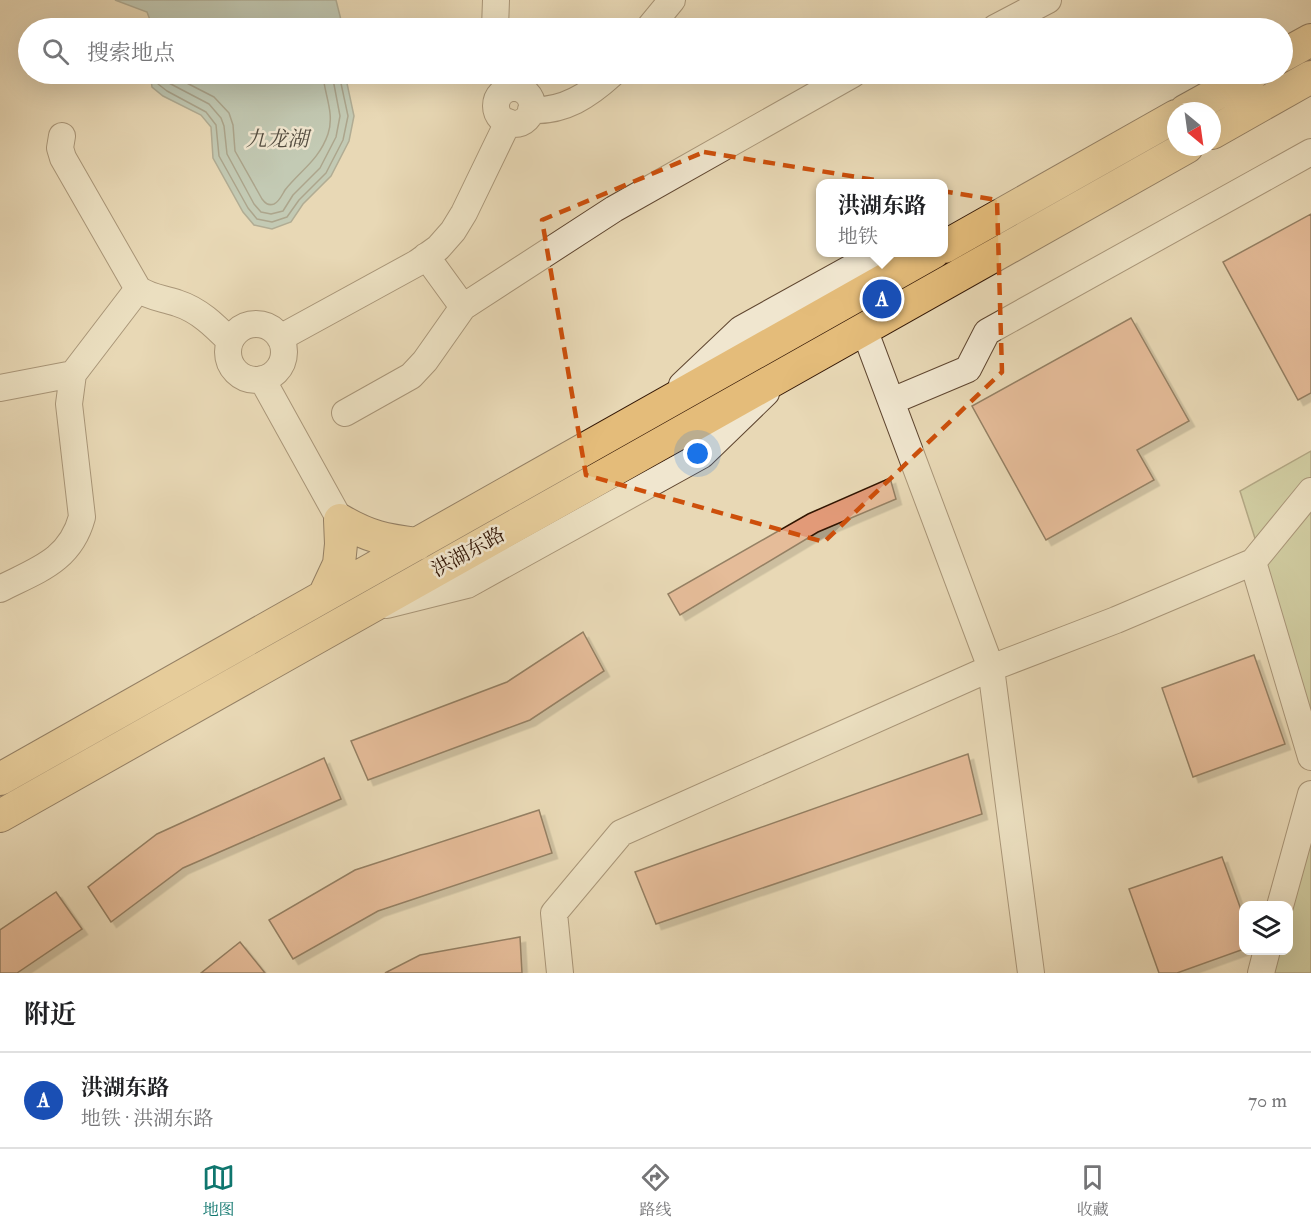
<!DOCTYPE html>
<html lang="zh">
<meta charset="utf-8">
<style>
:root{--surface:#fff;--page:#f2f2f2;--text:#202124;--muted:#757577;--line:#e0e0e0;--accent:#0f766e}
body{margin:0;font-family:"IM FELL Double Pica","Noto Serif SC",serif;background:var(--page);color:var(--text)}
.controls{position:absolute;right:18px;bottom:18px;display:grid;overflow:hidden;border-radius:12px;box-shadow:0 6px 24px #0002}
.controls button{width:54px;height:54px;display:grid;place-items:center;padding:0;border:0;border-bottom:2px solid var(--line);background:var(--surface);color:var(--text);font:30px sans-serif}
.compass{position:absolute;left:1167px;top:102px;width:54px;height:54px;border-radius:50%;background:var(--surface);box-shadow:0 6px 24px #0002;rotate:151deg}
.you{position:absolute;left:698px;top:454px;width:21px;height:21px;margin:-15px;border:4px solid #fff;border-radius:50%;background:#1a73e8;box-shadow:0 0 0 9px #1a73e833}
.badge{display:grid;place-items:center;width:39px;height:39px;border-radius:50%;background:var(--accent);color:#fff;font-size:20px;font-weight:700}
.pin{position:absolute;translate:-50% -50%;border:3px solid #fff;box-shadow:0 2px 6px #0006}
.popup{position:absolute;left:816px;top:179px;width:132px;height:78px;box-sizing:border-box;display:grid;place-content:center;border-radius:12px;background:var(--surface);filter:drop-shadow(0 2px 4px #0005);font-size:20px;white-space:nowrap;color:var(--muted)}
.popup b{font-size:22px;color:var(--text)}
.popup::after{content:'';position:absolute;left:50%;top:100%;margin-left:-12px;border:12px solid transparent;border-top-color:var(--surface)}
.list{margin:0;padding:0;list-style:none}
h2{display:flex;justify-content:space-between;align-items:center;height:78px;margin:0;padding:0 24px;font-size:26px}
h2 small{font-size:20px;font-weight:400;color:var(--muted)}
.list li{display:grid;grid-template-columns:39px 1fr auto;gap:18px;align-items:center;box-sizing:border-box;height:96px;padding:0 24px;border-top:2px solid var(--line)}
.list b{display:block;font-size:22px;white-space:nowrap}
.list p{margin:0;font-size:20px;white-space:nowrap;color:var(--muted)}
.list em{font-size:20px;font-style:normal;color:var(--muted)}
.icon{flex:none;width:33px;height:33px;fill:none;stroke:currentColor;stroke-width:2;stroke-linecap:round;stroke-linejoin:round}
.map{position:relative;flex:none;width:1311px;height:973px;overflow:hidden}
.search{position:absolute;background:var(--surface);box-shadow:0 6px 24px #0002;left:18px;right:18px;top:18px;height:66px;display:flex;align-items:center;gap:15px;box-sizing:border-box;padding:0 21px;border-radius:33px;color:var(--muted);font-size:22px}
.sheet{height:174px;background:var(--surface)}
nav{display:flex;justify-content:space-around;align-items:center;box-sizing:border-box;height:84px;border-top:2px solid var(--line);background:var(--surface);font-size:16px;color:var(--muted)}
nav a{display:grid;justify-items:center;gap:3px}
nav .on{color:var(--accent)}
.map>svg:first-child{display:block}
.green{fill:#b5bf8d;stroke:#736a48;stroke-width:1.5}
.water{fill:#98b9b3;stroke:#6f776d;stroke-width:1.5}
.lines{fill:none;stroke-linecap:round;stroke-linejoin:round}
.shore{stroke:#64675c;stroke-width:1.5}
.building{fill:#e29a78;stroke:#311504;stroke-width:1.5;filter:url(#shadow)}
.minor-casing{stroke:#5f4630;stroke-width:28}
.major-casing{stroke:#311504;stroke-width:34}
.minor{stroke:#f0e6cf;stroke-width:26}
.major{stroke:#e4bc7a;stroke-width:32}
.marked{fill:none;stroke:#cd4f0b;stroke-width:4.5;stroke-dasharray:12 8;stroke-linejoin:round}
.labels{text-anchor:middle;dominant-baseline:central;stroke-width:5;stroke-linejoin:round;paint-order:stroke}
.street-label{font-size:20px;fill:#311504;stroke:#f0e6cf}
.water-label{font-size:21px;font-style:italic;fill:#554e41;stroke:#f0e6cf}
</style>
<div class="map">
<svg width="1311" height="973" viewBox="0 0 1311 973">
<defs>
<filter id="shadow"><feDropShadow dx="5.5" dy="5.5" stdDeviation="0" flood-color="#0004"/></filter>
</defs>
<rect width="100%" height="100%" fill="#e8d8b5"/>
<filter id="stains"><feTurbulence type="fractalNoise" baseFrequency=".00333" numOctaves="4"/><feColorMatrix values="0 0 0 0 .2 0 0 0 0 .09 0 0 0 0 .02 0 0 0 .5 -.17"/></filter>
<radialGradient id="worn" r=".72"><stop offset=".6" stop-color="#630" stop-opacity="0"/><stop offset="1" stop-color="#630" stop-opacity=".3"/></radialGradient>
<!-- green -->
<path class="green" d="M1311,451V715L1240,491Z
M1311,838V973H1271L1278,951L1288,950L1289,914Z"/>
<!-- water -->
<path class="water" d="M115,0H336L343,28H148L150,20L147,12Z
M154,74H345L354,116L349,141L331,176L303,204L291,222L272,229L254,225L243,212L213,158L211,127L201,115L163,96L152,87L151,80Z"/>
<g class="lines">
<!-- shore -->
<path class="shore" d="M159,74L158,84L167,91L206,112L216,125L219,156L248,208L257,219L272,222L287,217L299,200L326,173L343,140L348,116L339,74
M167,74V82L209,104L221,118L224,126L227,154L254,204L261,212L271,214L283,211L293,195L320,168L336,137L340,116L332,74
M176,74L177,78L214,97L229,113L233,125L235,151L262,199C265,203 268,206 274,204C279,202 282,195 285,190C301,170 319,160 328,134C335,113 324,94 323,74"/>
</g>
<!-- building -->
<path class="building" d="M1311,214V393L1298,400L1223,262Z
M1131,318L1189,421L1137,450L1154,480L1046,540L972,406Z
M890,478L896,499L818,532L680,615L668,594L808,514Z
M583,632L604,671L530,720L368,780L351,741L507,682Z
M1254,655L1285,744L1193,777L1162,688Z
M968,754L982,814L656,924L635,872Z
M324,758L341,799L183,868L111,922L88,887L157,834Z
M539,810L552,853L378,911L293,959L269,920L355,870Z
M1222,857L1244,918V949L1177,973H1159L1129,889Z
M56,892L82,929L17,973H0V930Z
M520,937L522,973H385L420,955Z
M240,942L265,973H201Z"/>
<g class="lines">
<defs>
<path id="minor" d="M495,28L496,0
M649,28L672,0
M995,28L1048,0
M496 106a18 18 0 1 1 36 0a18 18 0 1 1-36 0Z
M531,110C564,112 589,95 612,74
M62,136L60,148L63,158L138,289C151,298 163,298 177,303C199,310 214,325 230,341
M426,256L463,307
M228 352a28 28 0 1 1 56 0a28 28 0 1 1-56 0Z
M864,329L991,668L1031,973
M280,338L417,263L438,248L453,231L464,213L508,122
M262,379L340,520
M682,385L741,329L880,252
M0,388L73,374L138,289
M892,401L968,369L987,332L1311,152
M345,413L411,376L425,361L463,307L614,209L853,74
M1253,562L1311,757
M0,589C37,570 70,561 82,517L69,404L73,374
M387,605L467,585L702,455L766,393
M1280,906L1311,794
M560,973L554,913L621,833L991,668L1116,620L1253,562L1311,491
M1261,973L1267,950"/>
<path id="major" d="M1282,56L1311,40
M1185,111L1252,74
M1212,133L1311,77
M944,247L1176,116
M324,596L339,564L341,544L340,520C369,537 385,540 417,544
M0,779L934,252
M0,816L1187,147"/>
</defs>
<!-- minor casing -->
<use href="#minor" class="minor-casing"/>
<!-- major casing -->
<use href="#major" class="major-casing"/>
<!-- minor -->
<use href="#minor" class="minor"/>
<!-- major -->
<use href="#major" class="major"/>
</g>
<!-- marked area -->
<path d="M0 0H1311V973H0ZM704,152L997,200L1002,372L824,542L586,475L542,220Z" fill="#e8d8b5" fill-opacity=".55" fill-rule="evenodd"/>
<path class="marked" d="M704,152L997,200L1002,372L824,542L586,475L542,220Z"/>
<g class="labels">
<!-- street labels -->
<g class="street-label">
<text transform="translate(468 552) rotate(-29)">洪湖东路</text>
</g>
<!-- water labels -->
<g class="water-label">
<text x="277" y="139">九龙湖</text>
</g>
</g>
<rect width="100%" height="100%" filter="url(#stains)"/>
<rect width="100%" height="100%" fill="url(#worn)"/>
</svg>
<div class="controls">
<button><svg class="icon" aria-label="layers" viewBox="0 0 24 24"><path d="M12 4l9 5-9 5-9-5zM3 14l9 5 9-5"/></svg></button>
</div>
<svg class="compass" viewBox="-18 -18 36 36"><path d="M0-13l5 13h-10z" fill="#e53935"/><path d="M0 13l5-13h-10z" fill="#757577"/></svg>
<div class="you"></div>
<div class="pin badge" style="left:882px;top:299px;background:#1a4fb4">A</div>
<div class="popup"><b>洪湖东路</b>地铁</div>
<div class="search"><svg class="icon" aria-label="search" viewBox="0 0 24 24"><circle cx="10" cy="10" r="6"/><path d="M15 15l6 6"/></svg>搜索地点</div>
</div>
<section class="sheet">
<h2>附近<small></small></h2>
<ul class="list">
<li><span class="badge" style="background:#1a4fb4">A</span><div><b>洪湖东路</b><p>地铁 · 洪湖东路</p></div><em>70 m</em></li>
</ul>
</section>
<nav>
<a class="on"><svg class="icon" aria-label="map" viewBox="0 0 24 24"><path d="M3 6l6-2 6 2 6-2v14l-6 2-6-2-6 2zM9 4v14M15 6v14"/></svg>地图</a>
<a><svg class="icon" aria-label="directions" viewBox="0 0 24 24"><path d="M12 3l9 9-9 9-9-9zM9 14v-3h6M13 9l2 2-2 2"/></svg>路线</a>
<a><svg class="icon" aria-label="saved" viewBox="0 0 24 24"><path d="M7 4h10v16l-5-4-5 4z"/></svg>收藏</a>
</nav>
